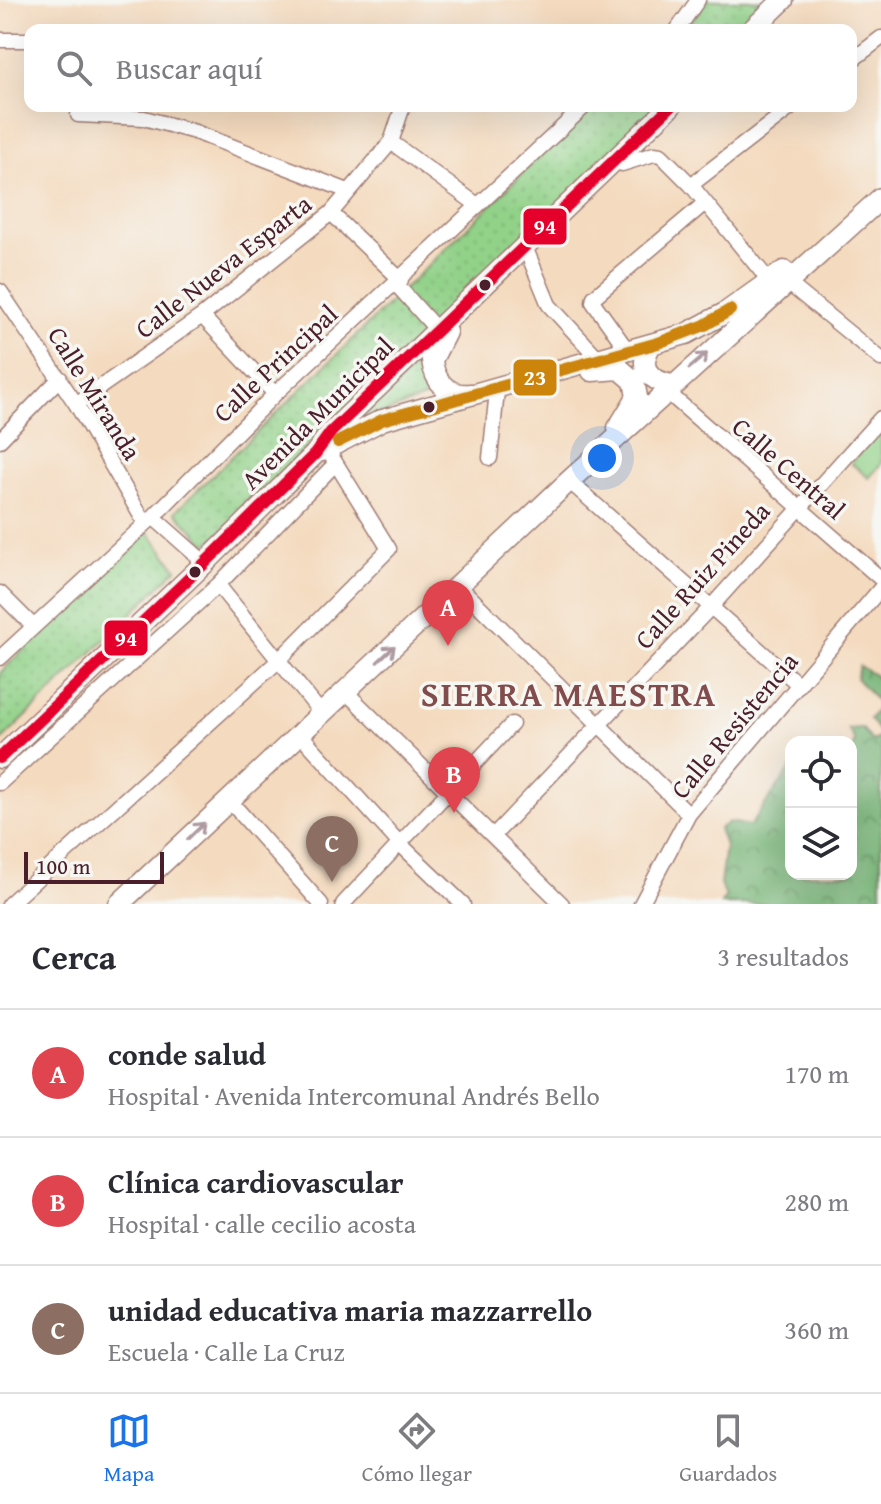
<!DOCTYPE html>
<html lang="es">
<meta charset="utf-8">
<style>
:root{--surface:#fff;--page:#f2f2f3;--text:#2b2b33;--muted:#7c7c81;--line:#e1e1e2;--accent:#1a73e8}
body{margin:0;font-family:"Gentium Book Plus",serif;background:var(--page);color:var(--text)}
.controls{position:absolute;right:24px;bottom:24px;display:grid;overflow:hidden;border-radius:16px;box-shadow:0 8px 32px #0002}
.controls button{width:72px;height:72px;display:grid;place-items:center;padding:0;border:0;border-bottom:2px solid var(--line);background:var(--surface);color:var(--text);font:40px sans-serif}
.scale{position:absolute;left:24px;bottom:20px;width:140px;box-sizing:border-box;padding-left:8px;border:4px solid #4a1f2b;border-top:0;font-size:22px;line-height:28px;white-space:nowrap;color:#4a1f2b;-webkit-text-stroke:6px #f6f6f2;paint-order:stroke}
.you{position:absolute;left:602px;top:458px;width:28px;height:28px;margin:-20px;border:6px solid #fff;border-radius:50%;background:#1a73e8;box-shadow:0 0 0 12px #1a73e833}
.badge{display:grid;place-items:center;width:52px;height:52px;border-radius:50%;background:var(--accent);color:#fff;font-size:26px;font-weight:700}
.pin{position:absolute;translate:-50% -66px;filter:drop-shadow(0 2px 4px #0008)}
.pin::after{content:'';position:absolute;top:42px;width:28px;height:24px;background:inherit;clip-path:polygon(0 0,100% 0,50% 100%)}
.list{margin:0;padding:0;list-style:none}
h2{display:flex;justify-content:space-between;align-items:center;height:104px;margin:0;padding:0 32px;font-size:34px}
h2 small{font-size:26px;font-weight:400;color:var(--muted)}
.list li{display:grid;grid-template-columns:52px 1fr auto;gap:24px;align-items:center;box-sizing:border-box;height:128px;padding:0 32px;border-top:2px solid var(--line)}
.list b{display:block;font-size:30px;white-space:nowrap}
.list p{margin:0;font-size:26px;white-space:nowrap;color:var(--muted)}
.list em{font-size:26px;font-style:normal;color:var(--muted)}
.icon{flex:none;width:44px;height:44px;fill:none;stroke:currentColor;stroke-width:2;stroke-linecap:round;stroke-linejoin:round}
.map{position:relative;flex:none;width:881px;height:904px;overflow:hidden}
.search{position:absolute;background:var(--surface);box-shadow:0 8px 32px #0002;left:24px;right:24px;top:24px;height:88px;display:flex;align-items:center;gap:20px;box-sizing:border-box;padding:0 28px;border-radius:16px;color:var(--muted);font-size:30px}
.sheet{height:488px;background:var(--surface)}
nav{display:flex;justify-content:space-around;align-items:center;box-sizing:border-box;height:112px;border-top:2px solid var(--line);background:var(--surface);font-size:22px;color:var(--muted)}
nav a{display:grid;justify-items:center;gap:4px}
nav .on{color:var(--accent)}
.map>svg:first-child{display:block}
.grass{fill:url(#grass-dots);stroke:#6e785a;stroke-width:2}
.forest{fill:url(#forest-crowns);stroke:#5f6950;stroke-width:2}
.pitch{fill:#91d188;stroke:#6e785a;stroke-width:2}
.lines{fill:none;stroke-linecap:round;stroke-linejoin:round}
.minor-casing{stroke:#9f7c74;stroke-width:17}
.highway-casing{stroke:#9f7c74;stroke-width:23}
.minor{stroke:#fff;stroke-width:14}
.highway{stroke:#fff;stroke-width:20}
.bus-1-casing{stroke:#f6f6f2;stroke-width:18}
.bus-2-casing{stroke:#f6f6f2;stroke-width:18}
.bus-1{stroke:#e4002b;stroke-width:12}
.bus-2{stroke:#cc840b;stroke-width:12}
.oneway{stroke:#ae9aa0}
.bus-dot{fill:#4a1f2b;stroke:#f6f6f2;stroke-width:3}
.labels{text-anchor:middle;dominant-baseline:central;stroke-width:7;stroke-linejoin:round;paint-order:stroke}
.street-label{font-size:26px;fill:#4a1f2b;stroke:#f6f6f2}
.district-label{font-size:34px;font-weight:bold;letter-spacing:2px;fill:#824c4c;stroke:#f6f6f2}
.line-badge{stroke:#f6f6f2;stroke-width:3}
.badge-label{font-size:22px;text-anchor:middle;font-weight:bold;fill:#fff}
</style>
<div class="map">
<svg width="881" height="904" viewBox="0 0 881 904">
<defs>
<pattern id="grass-dots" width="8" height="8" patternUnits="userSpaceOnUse" patternTransform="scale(2)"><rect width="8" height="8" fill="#91d188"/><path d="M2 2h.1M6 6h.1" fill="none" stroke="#7fb376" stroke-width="1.8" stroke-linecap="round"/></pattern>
<pattern id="forest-crowns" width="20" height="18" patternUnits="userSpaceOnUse" patternTransform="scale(2)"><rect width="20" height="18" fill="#74b374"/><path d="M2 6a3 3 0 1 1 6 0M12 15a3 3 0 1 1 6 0" fill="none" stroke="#61915f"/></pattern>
</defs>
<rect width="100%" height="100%" fill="#f6f6f2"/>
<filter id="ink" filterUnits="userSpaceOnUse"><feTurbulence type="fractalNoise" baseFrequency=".0125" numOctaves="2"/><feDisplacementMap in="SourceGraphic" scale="16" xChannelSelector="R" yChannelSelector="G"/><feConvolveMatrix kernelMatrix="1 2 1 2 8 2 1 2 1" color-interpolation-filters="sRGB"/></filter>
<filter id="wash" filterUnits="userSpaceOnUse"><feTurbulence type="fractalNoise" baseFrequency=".006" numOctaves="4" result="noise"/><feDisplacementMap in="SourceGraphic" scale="32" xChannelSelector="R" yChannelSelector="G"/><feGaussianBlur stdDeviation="1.8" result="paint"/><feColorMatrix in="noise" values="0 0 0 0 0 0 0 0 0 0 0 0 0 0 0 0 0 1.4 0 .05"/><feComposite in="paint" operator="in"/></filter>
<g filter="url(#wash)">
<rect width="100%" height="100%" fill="#f4dabe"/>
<!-- grass -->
<path class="grass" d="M703,0H771L739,30H679L698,14Z
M592,106H660L207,545L175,512Z
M417,365L440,392L357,423Z
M146,529L177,569L0,742V673Z"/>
<!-- forest -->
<path class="forest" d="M859,666L881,679V904H721L726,896L720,885L725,846L719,829L729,822L750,826L791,768V874H851V753L855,740L848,729L862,728L872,741L879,738V732L870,719L877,709V701L856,678Z"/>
<!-- pitch -->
<path class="pitch" d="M876,433L881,437V464L869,478L851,463Z"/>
</g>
<g filter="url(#ink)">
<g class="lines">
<defs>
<path id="minor" d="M677,30L698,0
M0,40H30
M851,61L881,38
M78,115L144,118L195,132L348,191
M391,142L476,204
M622,164L654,154L661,155L691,185L770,282
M691,185L793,106
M331,213L401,280
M528,254L549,305L599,359
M788,283L881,359
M396,284L437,330
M0,291L76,404L145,523
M202,316L275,394
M628,351L593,302L594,297L705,203
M666,391L881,579
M76,404L202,316L331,213L391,142L403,106
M0,440L60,378
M490,458L497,391
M569,481L799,685
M153,517L205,563
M218,585L321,713
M459,586L689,814
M0,593L33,626
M0,658L153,517L275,394L585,106
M345,691L562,904
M300,734L400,844L463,904
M0,783L218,585L334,465
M229,800L321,904
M494,835L711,607L881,418
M9,904L277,662L389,549L327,449
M343,904L512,724
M641,904L689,814L881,588"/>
<path id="highway" d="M752,30L783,0
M446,332L432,360C434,381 448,397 471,394
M651,345C637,368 649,380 672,385
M592,371L620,369L634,381L637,397L618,428
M322,451L382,420L686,334L725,313L784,271
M0,758L205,563L315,454L331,432L671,106
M119,904L569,481L881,198"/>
</defs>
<!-- minor casing -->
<use href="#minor" class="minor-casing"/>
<!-- highway casing -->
<use href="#highway" class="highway-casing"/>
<!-- minor -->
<use href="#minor" class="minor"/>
<!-- highway -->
<use href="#highway" class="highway"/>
<defs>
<path id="bus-1" d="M0,758L205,563L315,454L331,432L671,106"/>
<path id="bus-2" d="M338,442L382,420L658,343L705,325L730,310"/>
</defs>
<!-- bus-1 casing -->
<use href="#bus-1" class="bus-1-casing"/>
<!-- bus-2 casing -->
<use href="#bus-2" class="bus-2-casing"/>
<!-- bus-1 -->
<use href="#bus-1" class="bus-1"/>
<!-- bus-2 -->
<use href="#bus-2" class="bus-2"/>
</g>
<!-- one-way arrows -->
<defs><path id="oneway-shaft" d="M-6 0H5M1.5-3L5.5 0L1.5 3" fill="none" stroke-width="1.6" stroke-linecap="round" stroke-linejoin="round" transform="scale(2)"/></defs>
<g class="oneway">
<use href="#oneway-shaft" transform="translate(698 361) rotate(-40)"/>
<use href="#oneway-shaft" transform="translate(386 654) rotate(-43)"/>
<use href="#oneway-shaft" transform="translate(196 831) rotate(-44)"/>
</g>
</g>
<!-- markers -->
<g class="bus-dot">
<circle cx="485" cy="285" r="7"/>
<circle cx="429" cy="407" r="7"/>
<circle cx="195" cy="572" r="7"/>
</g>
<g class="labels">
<!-- street labels -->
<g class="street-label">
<text transform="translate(223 266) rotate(-38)">Calle Nueva Esparta</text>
<text transform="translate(275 363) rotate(-43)">Calle Principal</text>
<text transform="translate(95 393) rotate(58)">Calle Miranda</text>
<text transform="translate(317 413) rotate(-45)">Avenida Municipal</text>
<text transform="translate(789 468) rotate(41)">Calle Central</text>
<text transform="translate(702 575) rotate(-48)">Calle Ruiz Pineda</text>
<text transform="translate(734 725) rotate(-50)">Calle Resistencia</text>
</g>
<!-- district labels -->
<g class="district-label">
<text x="569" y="693">SIERRA MAESTRA</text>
</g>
</g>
<g class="line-badge">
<rect x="522" y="207" width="46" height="39" rx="8" fill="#e4002b"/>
<rect x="512" y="358" width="46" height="39" rx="8" fill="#cc840b"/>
<rect x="103" y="619" width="46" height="38" rx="8" fill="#e4002b"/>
</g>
<g class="badge-label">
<text x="545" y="234">94</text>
<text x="535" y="385">23</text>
<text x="126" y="646">94</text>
</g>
</svg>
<div class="controls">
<button><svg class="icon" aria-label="locate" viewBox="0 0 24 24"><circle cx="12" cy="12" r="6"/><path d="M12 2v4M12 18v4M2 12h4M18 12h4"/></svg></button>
<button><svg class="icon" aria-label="layers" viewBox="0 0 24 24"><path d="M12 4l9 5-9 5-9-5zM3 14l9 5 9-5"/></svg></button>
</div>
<div class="scale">100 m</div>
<div class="you"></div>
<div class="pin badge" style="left:448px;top:646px;background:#e0444e">A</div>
<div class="pin badge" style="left:454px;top:813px;background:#e0444e">B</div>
<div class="pin badge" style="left:332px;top:882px;background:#8d6e63">C</div>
<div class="search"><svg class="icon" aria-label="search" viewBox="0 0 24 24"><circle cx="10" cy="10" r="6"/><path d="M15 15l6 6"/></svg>Buscar aquí</div>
</div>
<section class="sheet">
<h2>Cerca<small>3 resultados</small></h2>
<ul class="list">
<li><span class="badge" style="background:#e0444e">A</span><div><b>conde salud</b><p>Hospital · Avenida Intercomunal Andrés Bello</p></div><em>170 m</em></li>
<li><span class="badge" style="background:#e0444e">B</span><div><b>Clínica cardiovascular</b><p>Hospital · calle cecilio acosta</p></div><em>280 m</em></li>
<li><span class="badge" style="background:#8d6e63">C</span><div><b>unidad educativa maria mazzarrello</b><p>Escuela · Calle La Cruz</p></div><em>360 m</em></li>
</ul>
</section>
<nav>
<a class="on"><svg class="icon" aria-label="map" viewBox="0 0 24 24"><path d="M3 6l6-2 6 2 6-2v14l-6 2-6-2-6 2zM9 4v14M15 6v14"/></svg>Mapa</a>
<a><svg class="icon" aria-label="directions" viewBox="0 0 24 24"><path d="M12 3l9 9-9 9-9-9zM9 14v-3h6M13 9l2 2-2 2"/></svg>Cómo llegar</a>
<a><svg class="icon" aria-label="saved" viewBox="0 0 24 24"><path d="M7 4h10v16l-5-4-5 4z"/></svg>Guardados</a>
</nav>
